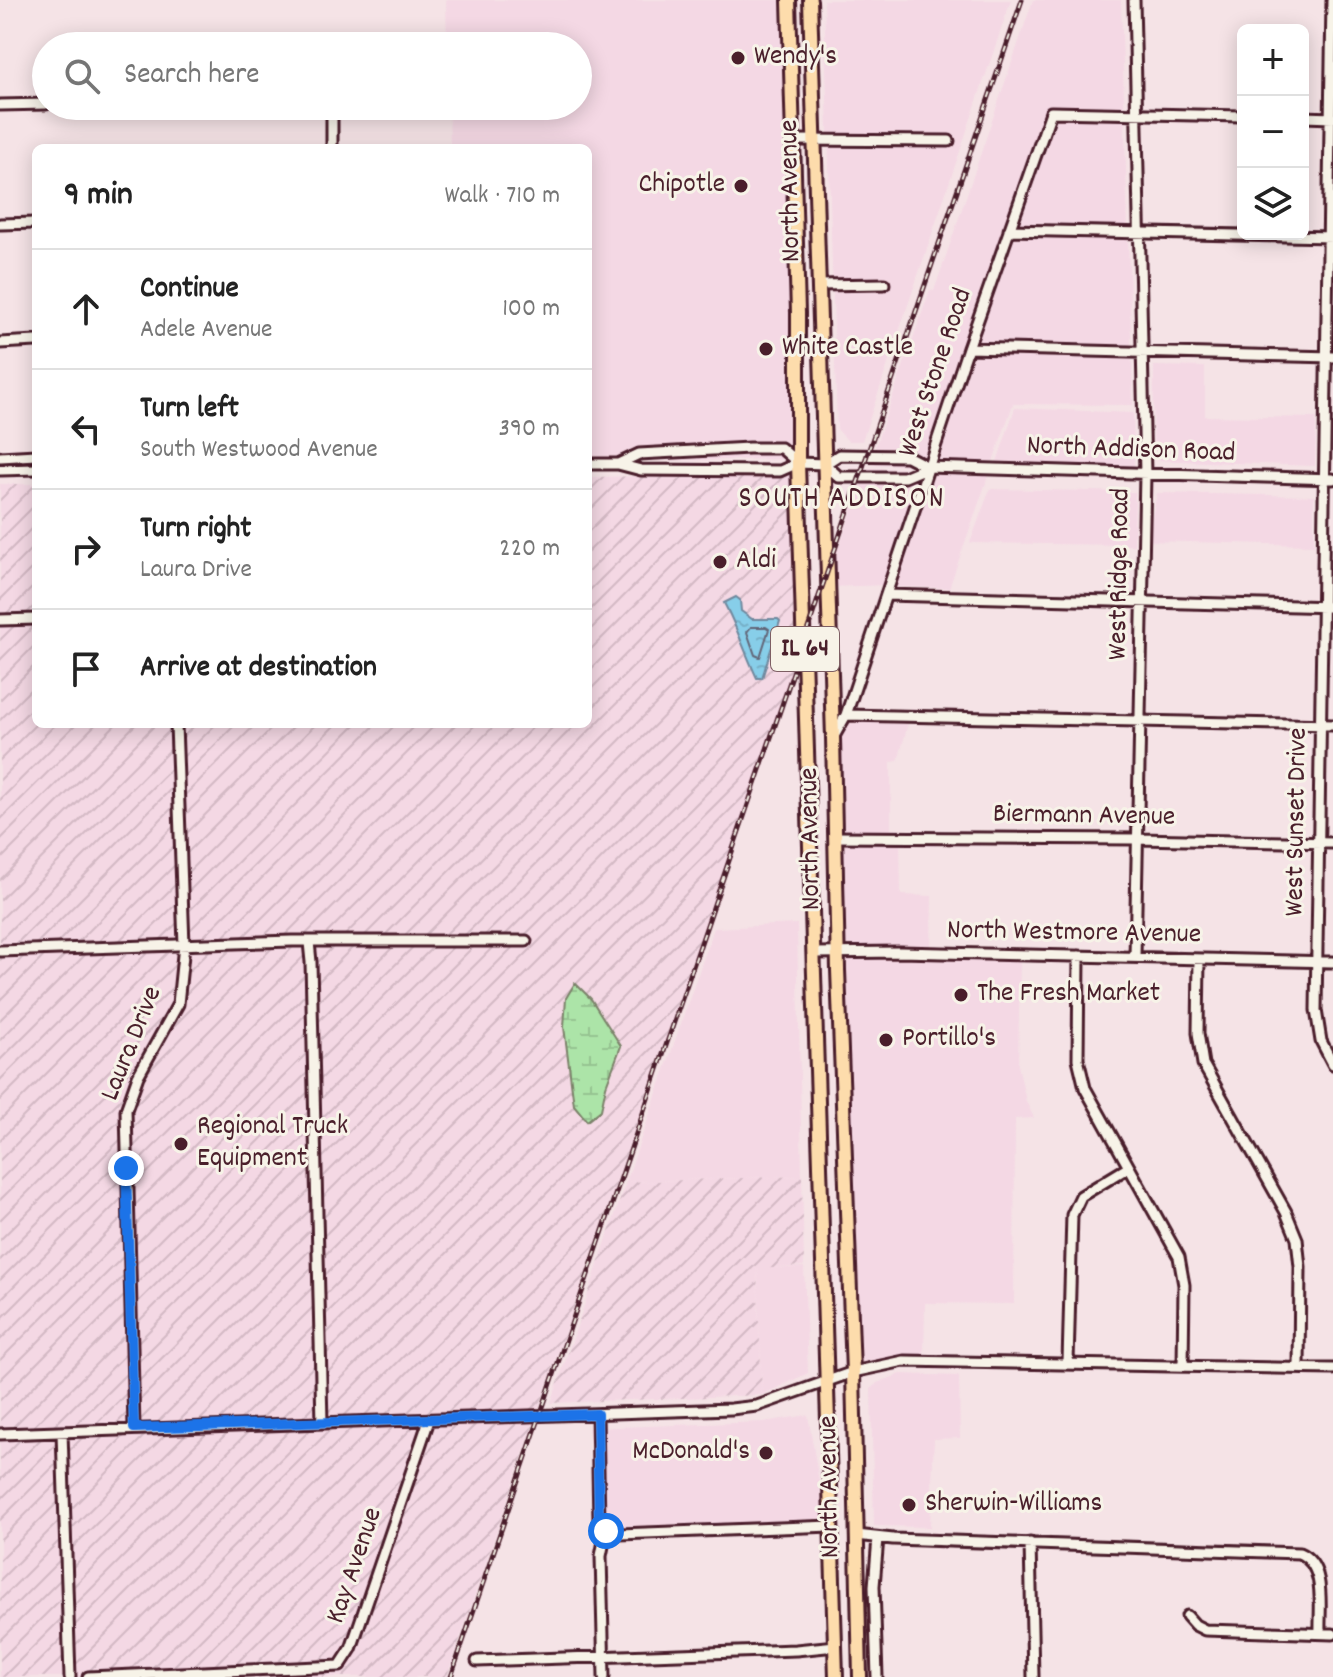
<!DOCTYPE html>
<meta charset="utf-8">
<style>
:root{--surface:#fff;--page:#f6f6f6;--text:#222;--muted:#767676;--line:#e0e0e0}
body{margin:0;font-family:Dekko,sans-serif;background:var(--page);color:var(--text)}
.controls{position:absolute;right:24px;top:24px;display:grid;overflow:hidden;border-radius:12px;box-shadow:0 4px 20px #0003}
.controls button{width:72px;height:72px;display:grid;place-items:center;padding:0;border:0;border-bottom:2px solid var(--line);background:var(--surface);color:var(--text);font:40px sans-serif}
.stop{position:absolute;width:24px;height:24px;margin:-18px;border:6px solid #1a73e8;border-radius:50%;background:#fff}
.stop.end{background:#1a73e8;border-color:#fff;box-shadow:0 2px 8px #0008}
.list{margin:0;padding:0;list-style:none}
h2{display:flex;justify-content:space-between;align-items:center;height:104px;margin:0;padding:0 32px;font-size:34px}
h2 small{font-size:26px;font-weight:400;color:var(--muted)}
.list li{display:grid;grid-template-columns:52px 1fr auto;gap:24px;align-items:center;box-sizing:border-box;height:120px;padding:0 32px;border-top:2px solid var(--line)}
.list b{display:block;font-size:30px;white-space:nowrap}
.list p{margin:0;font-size:26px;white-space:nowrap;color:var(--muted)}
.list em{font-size:26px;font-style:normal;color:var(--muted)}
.icon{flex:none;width:44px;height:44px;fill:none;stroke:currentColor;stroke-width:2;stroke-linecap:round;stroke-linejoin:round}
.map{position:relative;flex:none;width:1333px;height:1677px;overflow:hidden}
.search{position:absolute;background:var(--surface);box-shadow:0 4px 20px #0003;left:32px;top:32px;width:560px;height:88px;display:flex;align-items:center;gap:20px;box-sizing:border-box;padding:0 28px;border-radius:44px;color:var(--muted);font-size:30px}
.panel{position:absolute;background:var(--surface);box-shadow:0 4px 20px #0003;left:32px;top:144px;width:560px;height:584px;border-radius:12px}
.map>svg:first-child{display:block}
.built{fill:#f4d8e4}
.industrial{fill:url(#industrial-furrows)}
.wetland{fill:url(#wetland-marsh);stroke:#7b826a;stroke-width:2}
.water{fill:url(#water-ripples);stroke:#6f889d;stroke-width:2}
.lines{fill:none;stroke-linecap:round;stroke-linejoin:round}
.shore{stroke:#626577;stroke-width:2}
.minor-casing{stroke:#4a1f2b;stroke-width:15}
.major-casing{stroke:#4a1f2b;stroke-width:18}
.minor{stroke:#f7f3e8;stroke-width:9}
.major{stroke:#fddcac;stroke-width:12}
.rail-casing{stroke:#4a1f2b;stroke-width:5}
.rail{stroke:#f7f3e8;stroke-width:2;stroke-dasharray:6;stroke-linecap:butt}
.route{stroke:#1a73e8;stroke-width:10}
.poi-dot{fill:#4a1f2b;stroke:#f7f3e8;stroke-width:3}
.labels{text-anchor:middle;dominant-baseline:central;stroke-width:6;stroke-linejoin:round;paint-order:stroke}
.shield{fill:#f7f3e8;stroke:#7e5f64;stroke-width:2}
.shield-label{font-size:26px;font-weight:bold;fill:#4a1f2b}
.poi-label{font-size:28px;fill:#4a1f2b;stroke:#f7f3e8;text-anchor:start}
.street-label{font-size:28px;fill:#4a1f2b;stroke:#f7f3e8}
.neighbourhood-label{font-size:30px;letter-spacing:2px;fill:#4a1f2b;stroke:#f7f3e8}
</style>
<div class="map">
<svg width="1333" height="1677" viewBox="0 0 1333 1677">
<defs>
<pattern id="industrial-furrows" width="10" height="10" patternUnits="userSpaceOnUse" patternTransform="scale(2)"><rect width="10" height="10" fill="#f4d8e4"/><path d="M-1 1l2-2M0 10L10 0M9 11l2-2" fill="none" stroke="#d3b9c4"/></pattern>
<pattern id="wetland-marsh" width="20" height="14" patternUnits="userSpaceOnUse" patternTransform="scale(2)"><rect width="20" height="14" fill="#ace4a8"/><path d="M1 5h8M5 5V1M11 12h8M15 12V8" fill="none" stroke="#96c391"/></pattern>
<pattern id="water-ripples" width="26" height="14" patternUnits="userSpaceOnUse" patternTransform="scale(2)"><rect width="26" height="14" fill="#87cee9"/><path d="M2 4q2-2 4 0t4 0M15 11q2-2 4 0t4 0" fill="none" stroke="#76b0c8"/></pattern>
</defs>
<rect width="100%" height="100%" fill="#f5e3e6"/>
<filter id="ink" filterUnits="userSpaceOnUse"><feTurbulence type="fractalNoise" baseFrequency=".0125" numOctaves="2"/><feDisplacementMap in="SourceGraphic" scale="16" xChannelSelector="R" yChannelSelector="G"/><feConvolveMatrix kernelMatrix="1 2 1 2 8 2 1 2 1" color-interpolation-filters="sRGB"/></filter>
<g filter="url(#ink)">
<!-- built -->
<path class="built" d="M446,0H784L793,459L588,461V148H450L449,106H578V46H447Z
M824,0H1011L862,441H848L837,429Z
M1033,0H1121L1133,405L1013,404L991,467L869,464L930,290L934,291Z
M1154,366L1205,367V416L1316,418L1315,466L1153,460Z
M1015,408L1133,413L1134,467L995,468Z
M867,468L926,469L887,585L829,587V575Z
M929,469L990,471L949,588L895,587Z
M990,489L1135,492L1134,545L970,543Z
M1157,493L1314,496V545L1147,541Z
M848,713H911L898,761L891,762V840H900L901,895L932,896L931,950L841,951L836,740Z
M797,924L802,1176L626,1182L714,928Z
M841,956L1020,959L1018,1065L1026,1101L1034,1118L1015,1119L1014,1304L925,1303L924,1357L856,1369Z
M804,1267L808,1373L762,1395L757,1268Z
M901,1374L959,1376L960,1438L934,1439L930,1527L874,1526L871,1389L877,1383Z
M808,1415L827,1530L602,1539L588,1428L763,1422Z"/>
<!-- industrial -->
<path class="industrial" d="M799,474L802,640L447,1677H0V484H36V724H588V477Z
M802,1176L804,1266L757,1269L762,1395L551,1403L626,1182Z"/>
<!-- wetland -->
<path class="wetland" d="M575,983L591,999L621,1046L606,1086L601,1110L587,1121L574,1105L564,1027L566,998Z"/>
<!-- water -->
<path class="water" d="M736,597L740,600L741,611L752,619H778L780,621L762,678H757C745,653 737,627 724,603Z"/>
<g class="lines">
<!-- shore -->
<path class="shore" d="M751,627H766L769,629L760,657L755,655L747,632Z"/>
<defs>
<path id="minor" d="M1134,0L1145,474L1135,957
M1332,0L1316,1010L1321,1041L1333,1064
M0,105L46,104
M332,106V148
M1303,117L1333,118
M792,140L949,141
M0,224L36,223
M1009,230L1333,237
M818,285L884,284
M0,343L36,341
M968,348L1333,357
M0,457L36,455
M588,464H618L641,470L780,471L798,463L825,464L839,455L907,456L928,467L1333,479
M618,464L639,454L749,448H781L798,463
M825,464L839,477H904L928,467
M0,470L36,469
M886,595L1333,607
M0,620L36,619
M846,715L1333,725
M833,738L846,715L968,348L1051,112L1243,116
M835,837L1138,839L1333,843
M309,942L311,962L322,1423
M0,951L292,941H526
M814,953L900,952L1333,962
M1079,956L1078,1059L1085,1088L1179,1257L1184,1285L1183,1366
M1199,959L1198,1033L1203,1064L1286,1212L1297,1239L1300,1267L1299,1368
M1068,1363L1072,1215L1081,1196L1129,1167
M597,1414L599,1522L606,1531L601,1556L604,1677
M134,1428L126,1110L138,1076L178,1004L184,945L176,724
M62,1432L70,1677
M0,1434L731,1409L757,1406L853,1372L904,1361L1333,1369
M606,1531L619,1534L832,1526
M856,1535L893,1539L1299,1553C1327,1565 1319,1607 1320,1633
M1030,1543L1033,1677
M1187,1616L1195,1625L1205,1630L1333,1634
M477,1661L796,1650L836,1646
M88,1677L340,1666L351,1649L429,1420
M877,1677L874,1586L878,1538"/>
<path id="major" d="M789,0L798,313V463L836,1677
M810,0L833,738L838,970L853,1372L860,1677"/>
</defs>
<!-- minor casing -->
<use href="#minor" class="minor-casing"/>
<!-- major casing -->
<use href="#major" class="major-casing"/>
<!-- minor -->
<use href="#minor" class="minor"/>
<!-- major -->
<use href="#major" class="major"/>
<defs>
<path id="rail" d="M451,1677L1022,0"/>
</defs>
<!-- rail casing -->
<use href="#rail" class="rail-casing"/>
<!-- rail -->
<use href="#rail" class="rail"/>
</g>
</g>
<g class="lines" filter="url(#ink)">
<!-- route -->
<path class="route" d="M126,1168L134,1428L597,1414L599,1522L606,1531"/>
</g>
<!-- markers -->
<g class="poi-dot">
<circle cx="738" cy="58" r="8"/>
<circle cx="741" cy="186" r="8"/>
<circle cx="766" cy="349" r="8"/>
<circle cx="720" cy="562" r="8"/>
<circle cx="961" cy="995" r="8"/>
<circle cx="886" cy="1040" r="8"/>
<circle cx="181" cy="1144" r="8"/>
<circle cx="766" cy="1453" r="8"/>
<circle cx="909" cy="1505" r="8"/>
</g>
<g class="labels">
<!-- shield labels -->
<rect class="shield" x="771" y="627" width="68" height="44" rx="6"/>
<g class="shield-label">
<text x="805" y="649">IL 64</text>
</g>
<!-- poi labels -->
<g class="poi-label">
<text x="754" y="58">Wendy's</text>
<text x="725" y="186" text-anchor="end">Chipotle</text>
<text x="782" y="349">White Castle</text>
<text x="736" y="562">Aldi</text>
<text x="977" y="995">The Fresh Market</text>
<text x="902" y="1040">Portillo's</text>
<text x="197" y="1128">Regional Truck<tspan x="197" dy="32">Equipment</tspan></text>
<text x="750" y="1453" text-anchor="end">McDonald's</text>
<text x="925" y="1505">Sherwin-Williams</text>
</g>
<!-- street labels -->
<g class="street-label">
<text transform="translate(792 191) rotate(-91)">North Avenue</text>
<text transform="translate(937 373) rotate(-71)">West Stone Road</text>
<text transform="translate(1131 451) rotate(2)">North Addison Road</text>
<text transform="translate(1121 574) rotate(-89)">West Ridge Road</text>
<text transform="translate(1084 817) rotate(1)">Biermann Avenue</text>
<text transform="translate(1298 822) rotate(-89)">West Sunset Drive</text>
<text transform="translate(812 839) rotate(-91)">North Avenue</text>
<text transform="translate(1074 934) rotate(1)">North Westmore Avenue</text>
<text transform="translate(133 1044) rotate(-68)">Laura Drive</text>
<text transform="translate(831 1487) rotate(-91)">North Avenue</text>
<text transform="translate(356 1566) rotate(-71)">Kay Avenue</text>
</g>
<!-- neighbourhood labels -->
<g class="neighbourhood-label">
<text x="842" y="500">SOUTH ADDISON</text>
</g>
</g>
</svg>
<div class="controls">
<button>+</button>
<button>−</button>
<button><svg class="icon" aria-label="layers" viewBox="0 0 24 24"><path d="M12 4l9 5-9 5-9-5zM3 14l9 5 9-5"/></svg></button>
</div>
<div class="stop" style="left:606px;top:1531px"></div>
<div class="stop end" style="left:126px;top:1168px"></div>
<div class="search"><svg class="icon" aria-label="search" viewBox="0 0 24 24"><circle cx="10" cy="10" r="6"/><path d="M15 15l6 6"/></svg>Search here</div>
<section class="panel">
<h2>9 min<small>Walk · 710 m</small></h2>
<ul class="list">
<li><svg class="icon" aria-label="ahead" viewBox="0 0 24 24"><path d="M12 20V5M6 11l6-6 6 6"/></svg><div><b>Continue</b><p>Adele Avenue</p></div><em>100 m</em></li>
<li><svg class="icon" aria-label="left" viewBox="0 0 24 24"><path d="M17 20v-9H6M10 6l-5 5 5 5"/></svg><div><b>Turn left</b><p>South Westwood Avenue</p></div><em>390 m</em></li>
<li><svg class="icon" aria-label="right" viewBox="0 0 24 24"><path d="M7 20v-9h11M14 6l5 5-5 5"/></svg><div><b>Turn right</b><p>Laura Drive</p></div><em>220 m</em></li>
<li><svg class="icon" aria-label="arrive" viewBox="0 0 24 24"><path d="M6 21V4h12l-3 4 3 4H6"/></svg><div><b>Arrive at destination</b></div></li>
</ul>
</section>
</div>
